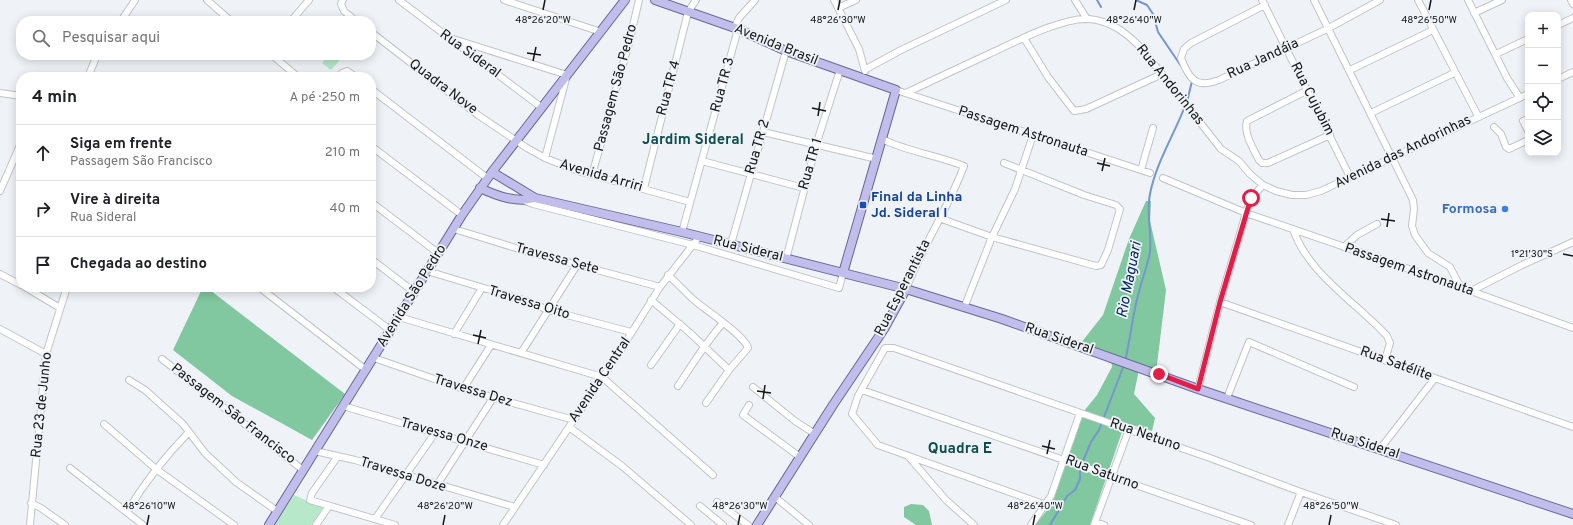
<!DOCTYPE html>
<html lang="pt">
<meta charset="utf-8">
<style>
:root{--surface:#fff;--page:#f6f6f6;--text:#202124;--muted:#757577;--line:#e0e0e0}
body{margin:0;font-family:Overpass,sans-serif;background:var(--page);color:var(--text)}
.controls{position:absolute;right:12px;top:12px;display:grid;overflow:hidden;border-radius:8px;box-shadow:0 2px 10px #0003}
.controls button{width:36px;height:36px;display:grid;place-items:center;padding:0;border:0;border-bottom:1px solid var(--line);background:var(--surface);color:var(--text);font:20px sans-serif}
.stop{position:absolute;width:12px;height:12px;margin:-9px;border:3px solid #e11d48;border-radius:50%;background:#fff}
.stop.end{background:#e11d48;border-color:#fff;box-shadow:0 1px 4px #0008}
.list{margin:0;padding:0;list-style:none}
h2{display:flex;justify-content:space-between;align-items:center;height:52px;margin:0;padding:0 16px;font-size:17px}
h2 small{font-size:13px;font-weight:400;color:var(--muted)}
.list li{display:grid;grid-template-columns:26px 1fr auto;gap:12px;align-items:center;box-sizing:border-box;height:56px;padding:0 16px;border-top:1px solid var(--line)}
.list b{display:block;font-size:15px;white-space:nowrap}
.list p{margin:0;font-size:13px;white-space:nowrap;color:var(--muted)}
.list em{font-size:13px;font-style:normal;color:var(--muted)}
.icon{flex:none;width:22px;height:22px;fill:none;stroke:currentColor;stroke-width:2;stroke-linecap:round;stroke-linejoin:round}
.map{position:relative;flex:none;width:1573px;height:525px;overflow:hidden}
.search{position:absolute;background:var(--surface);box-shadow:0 2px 10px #0003;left:16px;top:16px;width:360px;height:44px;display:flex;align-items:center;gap:10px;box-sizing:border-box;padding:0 14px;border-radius:16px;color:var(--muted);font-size:15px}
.panel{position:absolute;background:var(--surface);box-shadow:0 2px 10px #0003;left:16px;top:72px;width:360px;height:220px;border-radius:16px}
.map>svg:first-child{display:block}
.green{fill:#b6e8c9}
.forest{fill:#81c79f}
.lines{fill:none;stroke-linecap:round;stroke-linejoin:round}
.stream{stroke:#7596ce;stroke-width:2}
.minor-casing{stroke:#c0c4c8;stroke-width:8}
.major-casing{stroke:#6b6798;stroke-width:10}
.minor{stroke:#fff;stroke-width:6}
.major{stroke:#c2beeb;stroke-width:8}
.route{stroke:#e11d48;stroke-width:5}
.ticks{fill:none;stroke:#141617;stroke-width:1.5}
.transit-dot{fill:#1a4fb4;stroke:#eff3f7;stroke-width:1.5}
.shop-dot{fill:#3f7fe0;stroke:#eff3f7;stroke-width:1.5}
.labels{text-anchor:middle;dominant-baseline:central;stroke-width:3.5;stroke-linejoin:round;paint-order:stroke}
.street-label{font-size:14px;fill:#141617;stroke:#eff3f7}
.transit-label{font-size:14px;font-weight:bold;fill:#164399;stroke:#eff3f7;text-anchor:start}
.shop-label{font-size:14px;font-weight:bold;fill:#366cbe;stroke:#eff3f7;text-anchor:end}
.neighbourhood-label{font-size:15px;font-weight:bold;fill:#0e4d4c;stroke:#eff3f7}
.water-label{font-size:15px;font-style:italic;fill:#012566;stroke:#eff3f7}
.ticks-label{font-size:10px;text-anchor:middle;fill:#141617;stroke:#eff3f7;stroke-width:3.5;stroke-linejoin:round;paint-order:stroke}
</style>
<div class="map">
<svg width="1573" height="525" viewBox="0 0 1573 525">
<rect width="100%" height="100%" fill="#eff3f7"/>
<!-- green -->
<path class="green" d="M329,55H344L331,70L322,63Z
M294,495L323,508L311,525H274Z"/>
<!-- forest -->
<path class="forest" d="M1146,201H1151L1150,221L1166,290L1156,373L1139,369L1134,394L1155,418L1152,431L1125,423L1090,525H1035L1052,504L1064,460L1067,459L1084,411L1097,395L1112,367L1111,359L1077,348L1103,315L1129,239Z
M203,287H206L345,394L312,440L232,396L173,350Z
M911,504L923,505L929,511L932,525H916L904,517V507Z"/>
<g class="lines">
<!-- stream -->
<path class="stream" d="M1097,0L1101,7
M1136,0L1147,5L1153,14L1158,32L1181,66
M1187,102L1192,81
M1125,361C1131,338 1132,315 1139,292C1142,278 1148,266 1150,251C1152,232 1146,213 1150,194C1156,163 1174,135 1185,106
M1050,525L1067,496L1075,490L1080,479V468L1091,442L1099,430L1124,365"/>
<defs>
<path id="minor" d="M207,0L231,21
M343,0L341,4L344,11L356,21
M399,0L541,107
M504,0L601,32
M834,0L859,49L865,71
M1075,0L1087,19
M1262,0L1350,177
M1314,0L1413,200L1414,209L1412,226L1415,235L1428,253L1450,267L1461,288
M1418,0L1478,116
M1468,0L1507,78L1520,98
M1571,0L1573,4
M1265,5L1191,43L1184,49L1181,58C1189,79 1196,89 1219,80L1327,29L1380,0
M838,8L856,0
M1474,13L1502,0
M121,21L135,0
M291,21L309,0
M1558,25L1573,18
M734,28L739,18L755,0
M371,32L478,115L527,148L545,158L578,171L690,202
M447,37L567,75L545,158
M1024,38L1048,77L1074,111L1086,109L1162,74
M1496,54L1528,39
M272,55L298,77
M866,69L901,50L1006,0
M1350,70L1433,30
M88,77L97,55
M338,77L342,73L347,71L356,77
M1558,79L1573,72
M371,89L487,178
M896,90L1150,173
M1308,90L1247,121C1243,133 1254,150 1259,160L1262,163H1268L1330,135
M0,93L21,96
M906,93C933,80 961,67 989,54C1013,43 1062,17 1089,19C1112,21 1128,34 1143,50L1221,149L1239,161L1250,174L1263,185L1276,191L1292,195H1306L1321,191L1528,94
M1371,113L1454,73
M1528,119L1523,121L1528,131
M1494,127L1501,134L1506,147L1509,149L1528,140
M763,132L877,159
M882,139C908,152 937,155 964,166C948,209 922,247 906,289
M371,146L462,215
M702,161L804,188
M1141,170L1153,128
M592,175L629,43L639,0
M1163,178L1246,213L1432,277L1573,328
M644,188L688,12L696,0
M0,191L21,143
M525,201L533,204L693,245L839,288L843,273
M371,202L438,253
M939,218L992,237L1096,266L1101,265L1108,250L1120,209L1116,205L1084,195L1004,163
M454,229L519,249L660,287
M1293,229C1308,274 1357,303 1387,336L1390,343L1385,360
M682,232L738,29
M731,244L786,51
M1344,247L1357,235L1377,224
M371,259L414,292
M786,259L816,145L840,70
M427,271L524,300L548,310L631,332
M0,274L21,285
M668,275C677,283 686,293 695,301C706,310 745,336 748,348L729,370L706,403
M25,287L60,308
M259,287L366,370
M333,287L390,330
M1471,291L1522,265L1573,242
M651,300L689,332L729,370
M1220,302L1573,427
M964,308L992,237L1015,189L1033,135
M399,317L602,377L713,475
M0,329L46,354
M454,334L482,288
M521,353L577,265
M374,358L463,389L574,420
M162,359L303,470
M651,365L680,324
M129,380L145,390L183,424L205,453L236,482L277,511
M678,386C692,365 706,342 723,323
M753,387L795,421L815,434
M463,389L491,345
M1198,389L1220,302L1246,213L1251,198L1263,185
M862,390L1251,525
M1227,398L1249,342L1354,387
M749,405L743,415L800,457
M343,406L544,465
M104,424L156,469L234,525
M569,427L622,466L691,525
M1380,449L1435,378
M315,451L355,460L515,507
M338,456L312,493L310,500L395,525
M908,456L946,500L974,525
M70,468L143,525
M437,485L493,398
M775,497L809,525
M717,502L748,525
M31,503L41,508L65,525
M1046,505L878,445L852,414L858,396L885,348H894L1210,458L1301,492L1396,525
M700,506L723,525
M127,512C144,483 165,457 189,432
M375,519L435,433
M1095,522L1104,525
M30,525L46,354L67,287
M316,525L329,506
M503,525L617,356L660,287L699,237
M1031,525L1051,496L1080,413
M1094,525L1129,429
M1288,525L1301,492"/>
<path id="major" d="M655,0L738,29L786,51L896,90L843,273
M492,172L535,198L682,232L906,289L1002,319L1198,389L1573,514
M480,188C497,196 516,203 535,198
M269,525L462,215L492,172L625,0
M757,525L833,405L884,329L906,289"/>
</defs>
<!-- minor casing -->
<use href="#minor" class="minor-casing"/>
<!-- major casing -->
<use href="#major" class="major-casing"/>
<!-- minor -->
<use href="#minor" class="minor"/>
<!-- major -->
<use href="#major" class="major"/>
</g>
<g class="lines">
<!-- route -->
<path class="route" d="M1159,374L1198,389L1220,302L1251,198"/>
</g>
<!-- ticks -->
<path class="ticks" d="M543,10L545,0M838,10L840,0M1134,10L1136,0M1429,10L1431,0M527,53L541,55M533,61L536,47M812,108L826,111M818,116L820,102M1097,163L1110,166M1102,171L1105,158M1381,219L1395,221M1387,227L1389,213M1563,254L1573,256M473,335L486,338M478,344L481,330M757,391L771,393M763,399L765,385M1042,446L1055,449M1047,454L1050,440M147,525L149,515M443,525L445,515M738,525L740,515M1033,525L1035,515M1329,525L1331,515"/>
<!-- markers -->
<rect class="transit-dot" x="859" y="201" width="8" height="8" rx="2"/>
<circle class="shop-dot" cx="1505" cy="209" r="4"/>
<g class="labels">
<!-- street labels -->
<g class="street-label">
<text transform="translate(776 45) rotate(22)">Avenida Brasil</text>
<text transform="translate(470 54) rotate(36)">Rua Sideral</text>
<text transform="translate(1263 59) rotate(-25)">Rua Jandáia</text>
<text transform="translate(723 85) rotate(-75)">Rua TR 3</text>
<text transform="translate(1170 85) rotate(51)">Rua Andorinhas</text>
<text transform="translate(443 87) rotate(37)">Quadra Nove</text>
<text transform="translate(616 88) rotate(-75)">Passagem São Pedro</text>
<text transform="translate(669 88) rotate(-75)">Rua TR 4</text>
<text transform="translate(1312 99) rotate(63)">Rua Cujubim</text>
<text transform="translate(1023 132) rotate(18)">Passagem Astronauta</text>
<text transform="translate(758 147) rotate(-74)">Rua TR 2</text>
<text transform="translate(1403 152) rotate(-26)">Avenida das Andorinhas</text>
<text transform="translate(811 164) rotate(-74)">Rua TR 1</text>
<text transform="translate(601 176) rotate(16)">Avenida Arriri</text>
<text transform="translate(748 249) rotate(14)">Rua Sideral</text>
<text transform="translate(557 259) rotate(15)">Travessa Sete</text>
<text transform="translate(1409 270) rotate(19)">Passagem Astronauta</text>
<text transform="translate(903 288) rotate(-63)">Rua Esperantista</text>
<text transform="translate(412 296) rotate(-58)">Avenida São Pedro</text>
<text transform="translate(529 303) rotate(17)">Travessa Oito</text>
<text transform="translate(1059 339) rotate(19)">Rua Sideral</text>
<text transform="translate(1396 364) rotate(20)">Rua Satélite</text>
<text transform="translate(600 380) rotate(-56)">Avenida Central</text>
<text transform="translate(473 391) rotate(17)">Travessa Dez</text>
<text transform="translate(42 405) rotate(-84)">Rua 23 de Junho</text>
<text transform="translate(233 414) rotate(38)">Passagem São Francisco</text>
<text transform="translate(444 435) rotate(16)">Travessa Onze</text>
<text transform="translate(1145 435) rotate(19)">Rua Netuno</text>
<text transform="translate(1365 444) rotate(18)">Rua Sideral</text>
<text transform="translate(1102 473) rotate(20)">Rua Saturno</text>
<text transform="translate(403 475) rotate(17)">Travessa Doze</text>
</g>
<!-- transit labels -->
<g class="transit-label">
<text x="871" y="197">Final da Linha<tspan x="871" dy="16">Jd. Sideral I</tspan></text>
</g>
<!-- shop labels -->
<g class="shop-label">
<text x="1497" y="209">Formosa</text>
</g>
<!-- neighbourhood labels -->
<g class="neighbourhood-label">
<text x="693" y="140">Jardim Sideral</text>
<text x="960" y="449">Quadra E</text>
</g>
<!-- water labels -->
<g class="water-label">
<text transform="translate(1130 280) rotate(-79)">Rio Maguari</text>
</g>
</g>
<g class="ticks-label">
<text x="543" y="23">48°26'20"W</text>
<text x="838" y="23">48°26'30"W</text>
<text x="1134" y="23">48°26'40"W</text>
<text x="1429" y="23">48°26'50"W</text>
<text x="1532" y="257">1°21'30"S</text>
<text x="149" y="509">48°26'10"W</text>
<text x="445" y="509">48°26'20"W</text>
<text x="740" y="509">48°26'30"W</text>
<text x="1035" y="509">48°26'40"W</text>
<text x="1331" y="509">48°26'50"W</text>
</g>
</svg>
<div class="controls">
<button>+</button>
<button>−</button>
<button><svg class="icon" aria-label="locate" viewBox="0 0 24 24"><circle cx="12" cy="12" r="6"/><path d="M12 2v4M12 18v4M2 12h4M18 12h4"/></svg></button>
<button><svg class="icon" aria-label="layers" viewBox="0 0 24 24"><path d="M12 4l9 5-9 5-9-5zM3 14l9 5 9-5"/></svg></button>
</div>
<div class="stop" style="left:1251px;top:198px"></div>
<div class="stop end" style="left:1159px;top:374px"></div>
<div class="search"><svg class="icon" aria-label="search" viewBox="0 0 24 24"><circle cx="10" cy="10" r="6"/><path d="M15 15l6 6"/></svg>Pesquisar aqui</div>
<section class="panel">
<h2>4 min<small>A pé · 250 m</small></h2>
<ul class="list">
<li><svg class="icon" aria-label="ahead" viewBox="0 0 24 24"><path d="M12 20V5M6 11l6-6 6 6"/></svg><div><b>Siga em frente</b><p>Passagem São Francisco</p></div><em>210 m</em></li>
<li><svg class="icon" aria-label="right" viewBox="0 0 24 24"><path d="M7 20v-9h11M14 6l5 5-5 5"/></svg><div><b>Vire à direita</b><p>Rua Sideral</p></div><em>40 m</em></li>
<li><svg class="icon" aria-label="arrive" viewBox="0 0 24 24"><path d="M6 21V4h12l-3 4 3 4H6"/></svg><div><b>Chegada ao destino</b></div></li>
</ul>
</section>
</div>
